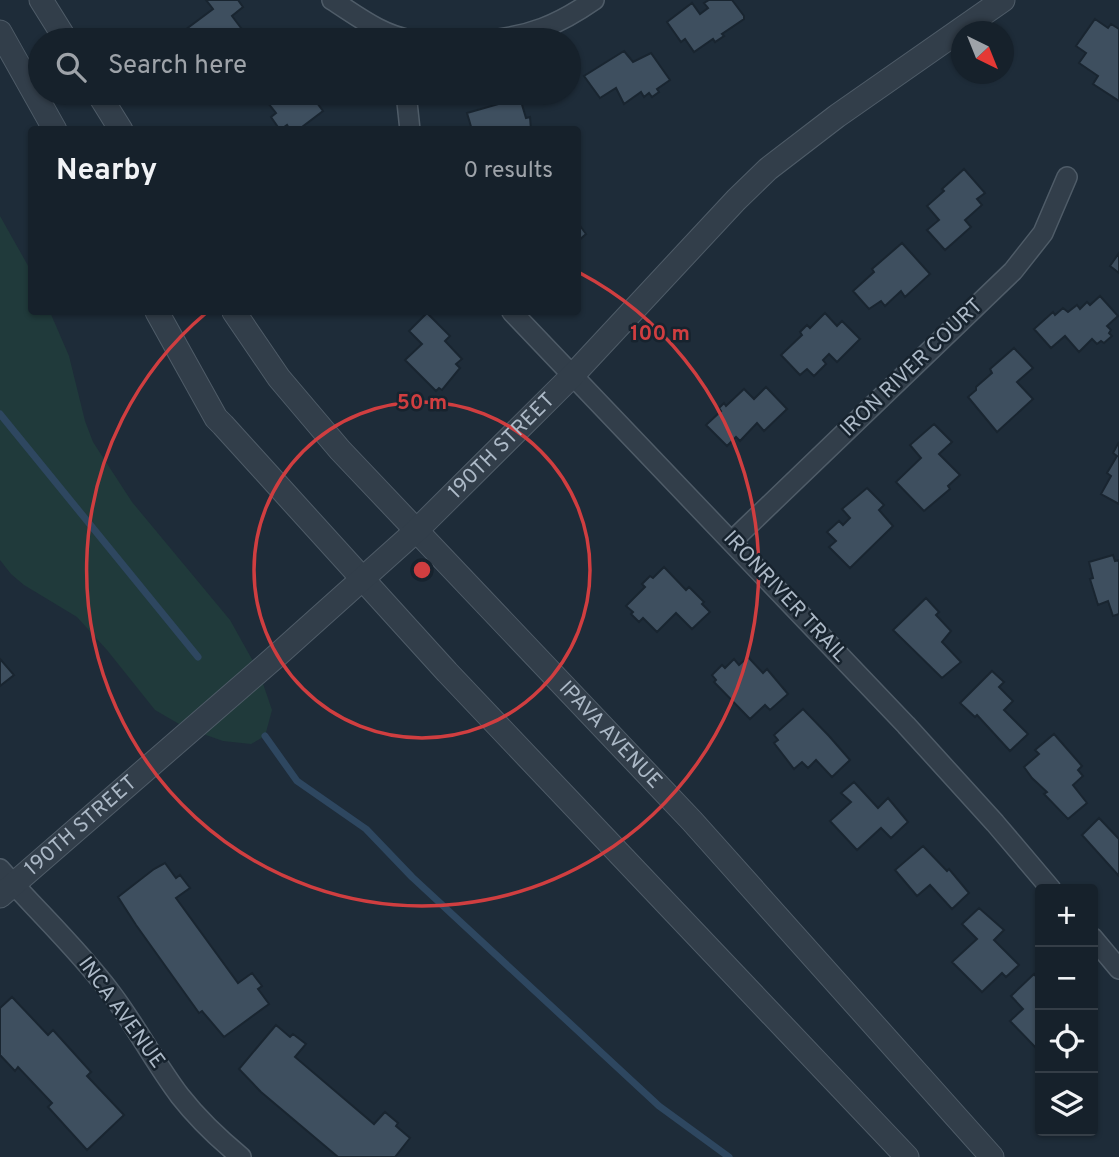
<!DOCTYPE html>
<meta charset="utf-8">
<style>
:root{--surface:#16212b;--page:#232e37;--text:#f1f3f6;--muted:#9ea3a9;--line:#353e47}
body{margin:0;font-family:Overpass,sans-serif;background:var(--page);color:var(--text)}
.controls{position:absolute;right:21px;bottom:21px;display:grid;overflow:hidden;border-radius:7px;box-shadow:0 2px 5px #0004}
.controls button{width:63px;height:63px;display:grid;place-items:center;padding:0;border:0;border-bottom:2px solid var(--line);background:var(--surface);color:var(--text);font:35px sans-serif}
.compass{position:absolute;left:951px;top:21px;width:63px;height:63px;border-radius:50%;background:var(--surface);box-shadow:0 2px 5px #0004;rotate:137deg}
.list{margin:0;padding:0;list-style:none}
h2{display:flex;justify-content:space-between;align-items:center;height:91px;margin:0;padding:0 28px;font-size:30px}
h2 small{font-size:23px;font-weight:400;color:var(--muted)}
.icon{flex:none;width:38px;height:38px;fill:none;stroke:currentColor;stroke-width:2;stroke-linecap:round;stroke-linejoin:round}
.map{position:relative;flex:none;width:1119px;height:1157px;overflow:hidden}
.search{position:absolute;background:var(--surface);box-shadow:0 2px 5px #0004;left:28px;top:28px;width:553px;height:77px;display:flex;align-items:center;gap:18px;box-sizing:border-box;padding:0 24px;border-radius:38px;color:var(--muted);font-size:26px}
.panel{position:absolute;background:var(--surface);box-shadow:0 2px 5px #0004;left:28px;top:126px;width:553px;height:189px;border-radius:7px}
.map>svg:first-child{display:block}
.green{fill:#203a3b}
.lines{fill:none;stroke-linecap:round;stroke-linejoin:round}
.stream{stroke:#2e4760;stroke-width:7}
.building{fill:#3e4f5f;stroke:#192530;stroke-width:2}
.minor-casing{stroke:#4f5c68;stroke-width:22}
.tertiary-casing{stroke:#4f5c68;stroke-width:25}
.minor{stroke:#323e4a;stroke-width:19}
.tertiary{stroke:#323e4a;stroke-width:23}
.ring{fill:none;stroke:#d03e40;stroke-width:3.5}
.labels{text-anchor:middle;dominant-baseline:central;stroke-width:5;stroke-linejoin:round;paint-order:stroke}
.street-label{font-size:21px;fill:#acb9c7;stroke:#17232e}
.centre{fill:#d03e40;stroke:#17232e;stroke-width:3.5}
.ring-label{font-size:21px;text-anchor:middle;font-weight:bold;fill:#d03e40;stroke:#17232e;stroke-width:5;stroke-linejoin:round;paint-order:stroke}
</style>
<div class="map">
<svg width="1119" height="1157" viewBox="0 0 1119 1157">
<rect width="100%" height="100%" fill="#1e2c39"/>
<!-- green -->
<path class="green" d="M0,216L31,271L32,312H50L69,356L85,421L93,442L132,502L230,620L259,672L272,710L265,736L251,744L223,741L186,728L155,710L107,650L77,617L24,585L11,574L0,560Z"/>
<g class="lines">
<!-- stream -->
<path class="stream" d="M0,414L198,657
M265,736L297,781L366,829L412,877L659,1106L729,1157"/>
</g>
<!-- building -->
<path class="building" d="M206,0H238L243,7L232,16L250,40H192L185,30L213,9Z
M709,0H732L744,16V19L722,34L724,36L715,42L713,39L694,52L685,39L681,42L667,22L692,3L700,14L708,8L704,3Z
M1095,19L1108,28L1111,24L1119,29V101L1093,84L1098,76L1079,63L1086,53L1076,46Z
M624,51L633,62L651,53L670,80L657,89L659,92L652,97L649,93L644,97L641,92L624,104L616,88L600,98L584,76Z
M264,93H314L311,95L323,111L298,130H290L287,125L280,130L271,117L276,113L261,94Z
M520,98L526,118L530,117L531,130H472L467,113Z
M964,169L985,193L977,199L982,205L965,220L971,227L945,250L927,230L939,220L927,206L944,191L942,189Z
M578,223L586,234L578,241Z
M902,243L930,274L905,297L901,291L885,306L881,301L869,309L853,291L874,272L872,269Z
M1119,253V273L1110,266Z
M1100,296L1118,316L1107,326L1111,330L1109,333L1112,336L1104,343L1101,341L1097,344L1092,339L1079,352L1065,336L1051,348L1034,329L1053,312L1055,315L1063,308L1068,312L1077,305L1080,309L1087,302L1090,305Z
M427,313L450,336L445,341L462,359L456,364L460,368L442,390L439,388L436,391L405,360L422,344L409,331Z
M825,313L837,326L842,321L860,339L837,362L829,354L823,360L826,364L814,376L807,369L800,375L781,355L802,335L800,332L807,325L810,328Z
M1014,348L1033,368L1017,382L1033,399L997,432L968,397L976,390V387L992,373L990,369Z
M766,387L787,409L764,431L757,423L740,441L736,437L727,446L706,425L721,411L719,408L724,403L726,406L744,389L754,399Z
M934,424L952,442L939,454L960,475L948,486L950,489L924,511L896,482L921,458L910,445Z
M1119,442V504L1101,494L1111,476L1107,473L1117,456L1113,453Z
M867,488L884,505L879,510L893,526L850,568L829,547L836,541L827,532L839,521L843,525L850,518L842,509Z
M1113,555L1115,561L1119,560V614L1113,616L1108,601L1098,605L1090,579L1093,578L1089,562Z
M664,567L686,590L689,587L704,602L702,604L710,612L692,629L676,613L657,632L643,618L639,622L631,614L633,612L626,606L645,587L642,584L650,576L653,578Z
M926,598L939,612L936,615L951,631L942,642L961,662L942,678L893,630Z
M748,657L763,673L767,669L788,694L770,710L765,705L750,719L714,682L716,680L712,675L722,665L725,668L734,659L739,665Z
M0,659L14,675L0,686Z
M992,671L1004,682L999,687L1013,701L1004,710L1028,734L1010,751L977,715L975,717L960,703Z
M803,709L829,736L850,760L832,777L816,760L808,768L802,762L794,769L774,743L778,740L774,735Z
M1054,734L1082,766L1078,770L1083,776L1073,785L1087,803L1068,819L1044,794L1047,792L1032,778L1024,767L1039,754L1035,750Z
M854,782L878,808L888,798L908,822L891,838L881,828L857,850L830,821L851,802L841,793Z
M1099,818L1119,839V876L1082,835Z
M923,846L947,871L949,869L969,893L952,909L930,885L917,896L895,870Z
M165,863L176,878L180,875L190,888L176,898L238,983L252,973L262,986L258,989L269,1004L224,1037L202,1011L199,1013L136,925L118,897L154,869Z
M979,908L1004,930L994,940L1019,965L1006,977L1002,973L982,992L952,962L977,939L962,924Z
M1034,974L1040,981V1052L1010,1021L1023,1009L1011,996Z
M12,997L48,1035L53,1030L91,1072L87,1076L124,1115L87,1150L48,1107L52,1103L18,1067L15,1071L0,1055V1008Z
M276,1025L290,1037L293,1034L306,1044L295,1057L374,1124L385,1112L398,1123L396,1126L410,1138L395,1157H338L261,1092L239,1069Z"/>
<g class="lines">
<defs>
<path id="minor" d="M332,0C356,15 382,36 412,40C430,42 449,40 468,40
M486,40C529,37 558,25 594,0
M406,93L410,130
M512,312L906,725L995,823L1051,889
M732,541L1013,271L1043,233L1067,177
M0,869C37,911 78,949 111,993C136,1026 155,1063 180,1096C198,1119 218,1138 241,1157
M1093,938L1119,969"/>
<g id="tertiary">
<path d="M41,0L66,40"/>
<path d="M0,32L55,130"/>
<path d="M98,93L121,130"/>
<path d="M157,312L216,418L223,425L447,672L907,1157"/>
<path id="s1" d="M234,312L279,378L340,450L692,821L992,1157"/>
<path id="s2" d="M0,896L273,659L417,530L573,375L736,200L768,169L837,116L1003,0"/>
</g>
</defs>
<!-- minor casing -->
<use href="#minor" class="minor-casing"/>
<!-- tertiary casing -->
<use href="#tertiary" class="tertiary-casing"/>
<!-- minor -->
<use href="#minor" class="minor"/>
<!-- tertiary -->
<use href="#tertiary" class="tertiary"/>
</g>
<!-- distance rings -->
<g class="ring">
<circle cx="422" cy="570" r="168"/>
<path d="M580 273A336 336 0 1 1 206 313"/>
</g>
<g class="labels">
<!-- street labels -->
<g class="street-label">
<text transform="translate(912 368) rotate(-44)">IRON RIVER COURT</text>
<text stroke="none"><textPath href="#s2" startOffset="674">190TH STREET</textPath></text>
<text transform="translate(785 597) rotate(47)">IRONRIVER TRAIL</text>
<text stroke="none"><textPath href="#s1" startOffset="567">IPAVA AVENUE</textPath></text>
<text stroke="none"><textPath href="#s2" startOffset="107">190TH STREET</textPath></text>
<text transform="translate(121 1013) rotate(54)">INCA AVENUE</text>
</g>
</g>
<circle cx="422" cy="570" r="10" class="centre"/>
<g class="ring-label">
<text x="660" y="340">100 m</text>
<text x="422" y="409">50 m</text>
</g>
</svg>
<div class="controls">
<button>+</button>
<button>−</button>
<button><svg class="icon" aria-label="locate" viewBox="0 0 24 24"><circle cx="12" cy="12" r="6"/><path d="M12 2v4M12 18v4M2 12h4M18 12h4"/></svg></button>
<button><svg class="icon" aria-label="layers" viewBox="0 0 24 24"><path d="M12 4l9 5-9 5-9-5zM3 14l9 5 9-5"/></svg></button>
</div>
<svg class="compass" viewBox="-18 -18 36 36"><path d="M0-13l5 13h-10z" fill="#e53935"/><path d="M0 13l5-13h-10z" fill="#9ea3a9"/></svg>
<div class="search"><svg class="icon" aria-label="search" viewBox="0 0 24 24"><circle cx="10" cy="10" r="6"/><path d="M15 15l6 6"/></svg>Search here</div>
<section class="panel">
<h2>Nearby<small>0 results</small></h2>
<ul class="list">
</ul>
</section>
</div>
